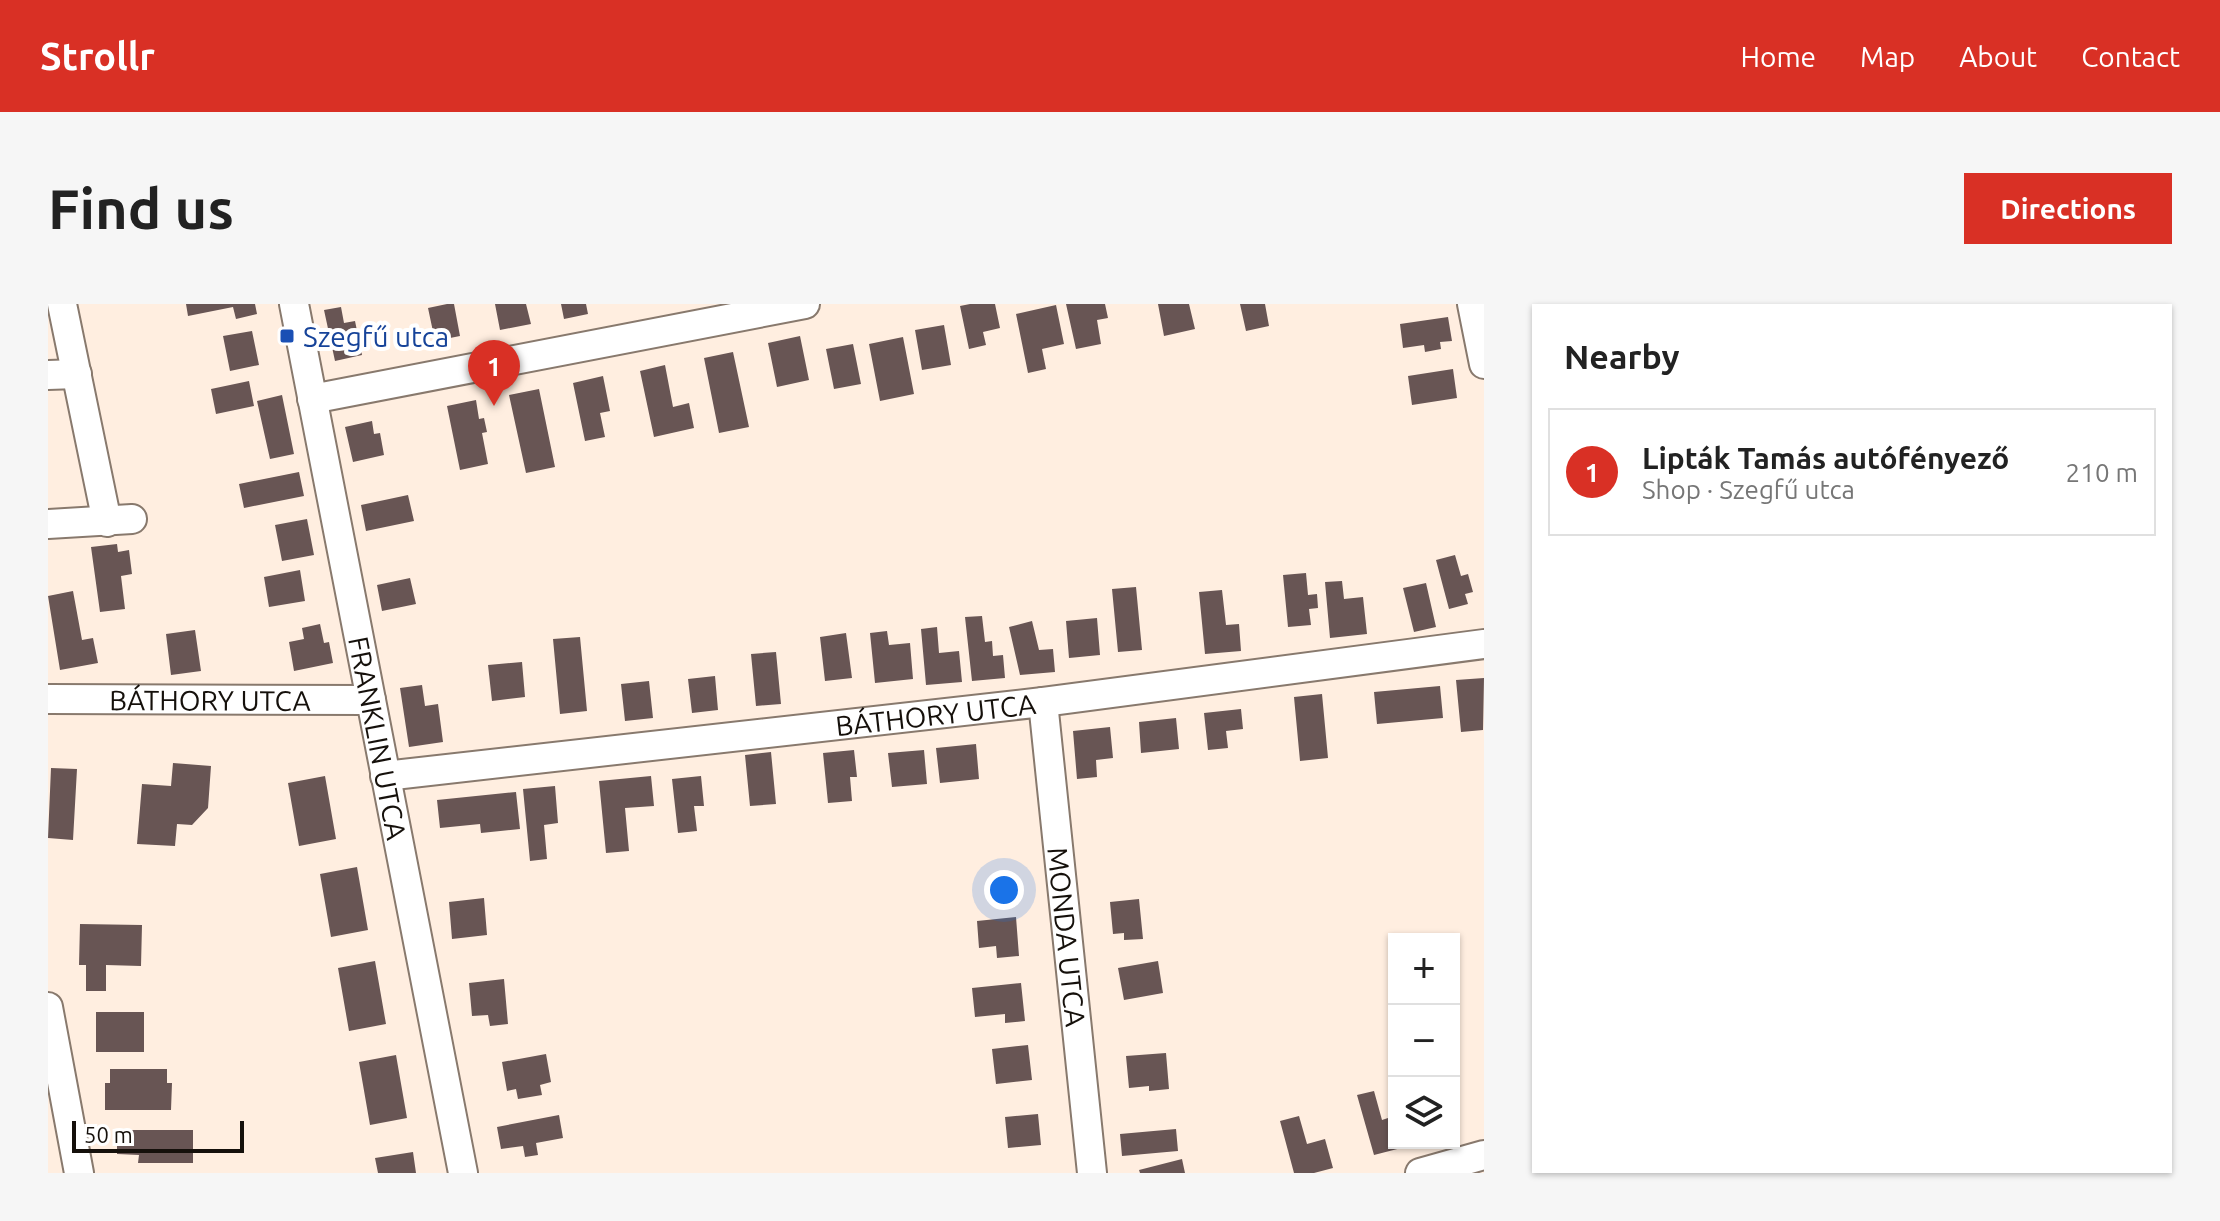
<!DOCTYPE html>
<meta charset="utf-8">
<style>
:root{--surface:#fff;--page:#f6f6f6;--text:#222;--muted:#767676;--line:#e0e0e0;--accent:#d93025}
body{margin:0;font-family:Ubuntu,sans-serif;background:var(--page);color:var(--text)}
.controls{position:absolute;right:24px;bottom:24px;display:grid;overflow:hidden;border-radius:0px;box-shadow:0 2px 6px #0004}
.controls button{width:72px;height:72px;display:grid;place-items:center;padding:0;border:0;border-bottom:2px solid var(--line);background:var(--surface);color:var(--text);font:40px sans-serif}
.scale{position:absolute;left:24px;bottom:20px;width:172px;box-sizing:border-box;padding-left:8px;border:4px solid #15100b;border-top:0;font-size:22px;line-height:28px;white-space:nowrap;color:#15100b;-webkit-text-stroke:6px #fff;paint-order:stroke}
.you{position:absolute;left:956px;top:586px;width:28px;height:28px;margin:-20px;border:6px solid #fff;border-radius:50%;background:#1a73e8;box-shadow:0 0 0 12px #1a73e833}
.badge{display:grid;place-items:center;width:52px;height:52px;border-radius:50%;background:var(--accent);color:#fff;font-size:26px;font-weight:700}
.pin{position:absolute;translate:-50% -66px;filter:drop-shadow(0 2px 4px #0008)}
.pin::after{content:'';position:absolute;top:42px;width:28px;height:24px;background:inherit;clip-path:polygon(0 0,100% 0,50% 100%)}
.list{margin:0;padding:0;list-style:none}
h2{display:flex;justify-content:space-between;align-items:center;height:104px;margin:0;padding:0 32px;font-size:34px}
h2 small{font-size:26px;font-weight:400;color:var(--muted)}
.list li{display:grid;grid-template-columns:52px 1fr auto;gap:24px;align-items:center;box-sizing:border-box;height:128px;margin:0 16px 16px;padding:0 16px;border:2px solid var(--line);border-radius:0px}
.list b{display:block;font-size:30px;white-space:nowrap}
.list p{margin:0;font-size:26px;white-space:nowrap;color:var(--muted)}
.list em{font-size:26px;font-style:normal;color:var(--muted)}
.icon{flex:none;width:44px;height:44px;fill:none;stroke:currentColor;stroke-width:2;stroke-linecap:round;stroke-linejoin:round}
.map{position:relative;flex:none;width:1436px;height:869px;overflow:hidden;border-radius:0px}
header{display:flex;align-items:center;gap:48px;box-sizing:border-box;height:112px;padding:0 40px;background:var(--accent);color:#fff}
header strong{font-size:38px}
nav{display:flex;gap:44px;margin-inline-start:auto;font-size:28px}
.intro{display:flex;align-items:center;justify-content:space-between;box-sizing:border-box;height:192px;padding:0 48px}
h1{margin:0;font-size:56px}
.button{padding:20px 36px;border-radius:0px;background:var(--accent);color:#fff;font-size:28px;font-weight:700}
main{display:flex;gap:48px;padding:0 48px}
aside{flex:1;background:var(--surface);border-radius:0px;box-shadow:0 2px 6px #0004}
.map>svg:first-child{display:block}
.building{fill:#685554}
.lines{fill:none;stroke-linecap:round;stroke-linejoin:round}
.minor-casing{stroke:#88796d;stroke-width:32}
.minor{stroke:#fff;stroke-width:28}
.transit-dot{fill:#1a4fb4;stroke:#fff;stroke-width:3}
.labels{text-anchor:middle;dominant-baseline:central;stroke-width:8;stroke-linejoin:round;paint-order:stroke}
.transit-label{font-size:28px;fill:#164399;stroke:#fff;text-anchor:start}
.street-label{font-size:28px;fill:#15100b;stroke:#fff}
</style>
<header>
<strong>Strollr</strong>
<nav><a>Home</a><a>Map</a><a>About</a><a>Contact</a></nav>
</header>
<div class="intro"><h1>Find us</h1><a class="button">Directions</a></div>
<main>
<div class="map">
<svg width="1436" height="869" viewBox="0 0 1436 869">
<rect width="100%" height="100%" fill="#ffeee0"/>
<!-- building -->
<path class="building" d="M138,0H207L209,10L188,15L185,3L140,12Z
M399,0H406L412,32L387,37L380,4Z
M447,0H478L483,20L452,26Z
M513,0H538L540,10L516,15Z
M922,0H947L952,24L935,28L938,41L921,45L912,2Z
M1018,0H1057L1060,14L1049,16L1053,40L1028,45Z
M1110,0H1141L1147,25L1116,32Z
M1192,0H1217L1221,22L1198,27Z
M1008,1L1016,40L994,45L998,65L980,69L968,10Z
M293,3L296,19L307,17L314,51L287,57L276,6Z
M1400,13L1404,37L1392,38L1393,45L1377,48L1376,41L1355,44L1352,20Z
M896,21L903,61L874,66L867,26Z
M204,27L211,61L182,67L175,32Z
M752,32L761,76L729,83L720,39Z
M855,33L866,90L832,97L821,40Z
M805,40L813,80L786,85L778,45Z
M685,48L701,123L671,129L656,54Z
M617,61L625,103L641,99L646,124L606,133L592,67Z
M1405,65L1409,94L1364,101L1360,72Z
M555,72L562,107L552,109L557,133L537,137L525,79Z
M201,77L206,102L168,110L163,85Z
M491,85L507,163L478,169L461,91Z
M234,91L246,150L222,155L209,97Z
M428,96L431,115L436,114L439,128L434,129L440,160L412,166L399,102Z
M324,117L326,130L332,129L336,151L305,158L297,123Z
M251,168L256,192L196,204L191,180Z
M360,191L366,217L318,227L313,201Z
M259,215L266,251L234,257L227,221Z
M69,240L70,248L81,246L84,270L73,272L77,305L52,308L43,243Z
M1407,251L1413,272L1420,270L1425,288L1417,290L1420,300L1401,305L1388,256Z
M252,266L257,297L221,303L216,273Z
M1258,269L1260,291L1269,290L1270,304L1261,305L1263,321L1240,323L1235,271Z
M362,274L368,300L334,307L329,281Z
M1294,277L1296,295L1315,293L1319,330L1282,334L1277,278Z
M1378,279L1388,323L1366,328L1355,284Z
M1088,283L1094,346L1070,348L1064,285Z
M1174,286L1178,321L1191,320L1193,347L1157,350L1151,288Z
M25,287L34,336L45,334L50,359L12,366L0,292Z
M934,312L937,338L944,337L945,352L955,351L957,374L924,377L917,313Z
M1049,314L1052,351L1021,354L1018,317Z
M984,317L991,346L1005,345L1007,368L972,371L961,323Z
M272,320L276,339L281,338L285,359L246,367L241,338L256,335L254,324Z
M889,323L891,349L911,347L914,378L878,381L873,325Z
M147,326L153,367L123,371L118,330Z
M839,327L841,341L862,339L865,375L827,379L822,329Z
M798,329L804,374L777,377L772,333Z
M532,333L539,407L512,410L505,335Z
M728,348L733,400L708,402L703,350Z
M474,358L477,393L444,397L440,361Z
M667,372L670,406L644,409L640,375Z
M1436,374L1435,426L1413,428L1408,376Z
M601,377L605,414L577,417L573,380Z
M374,381L377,402L390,400L395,438L361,443L352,384Z
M1392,382L1395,414L1329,420L1326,388Z
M1274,390L1280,454L1252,457L1246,393Z
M1193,405L1195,425L1178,427L1180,444L1160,446L1156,409Z
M1128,414L1131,445L1093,449L1091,418Z
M1062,423L1065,454L1048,456L1049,473L1029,475L1025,427Z
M928,440L931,475L892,479L888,444Z
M806,446L809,473H802L804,497L780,499L775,449Z
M876,446L879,480L844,483L840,449Z
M723,448L728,500L702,502L697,451Z
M125,459L163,462L160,504L144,521L129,520L127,542L89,540L94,480L123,482Z
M3,464L29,465L25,536L0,534Z
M277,472L288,535L251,542L240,479Z
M603,472L606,502L577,504L581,547L558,549L551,477Z
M653,472L656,502H646L649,527L630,529L624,475Z
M507,482L510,519L496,521L499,555L482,557L475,485Z
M468,488L472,525L433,529L432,520L392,524L389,496Z
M309,563L320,626L283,633L272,570Z
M436,594L439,631L404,635L401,598Z
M1091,595L1095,635L1076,636V629L1065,630L1062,598Z
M968,613L971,652L949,654L948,642L931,644L929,617Z
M32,620L94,621L93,662L58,661V687H38V661H31Z
M327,657L338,720L301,727L290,664Z
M1110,657L1115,689L1076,696L1070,664Z
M456,675L460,720L442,722L440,711L424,712L421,679Z
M973,679L977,717L957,719V710L927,713L924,684Z
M48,708H96V748H48Z
M980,741L984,776L948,780L944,745Z
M1118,749L1121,785L1101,787V782L1081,784L1078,752Z
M498,750L503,778L492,781L494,791L470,795L468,785L459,787L454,758Z
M348,751L359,814L322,821L311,758Z
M62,765H119V779H124L123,806H57V779H62Z
M1326,787L1334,816L1346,812V839H1360L1361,842L1326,851L1309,791Z
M990,810L993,841L960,844L957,813Z
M511,811L515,834L488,839L490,851L477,853L475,842L453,845L449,823Z
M1251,812L1259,840L1277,835L1285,864L1266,869H1246L1232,817Z
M1128,825L1130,847L1074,852L1072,830Z
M69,826H145V859H90L91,851L69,850Z
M365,848L368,869H330L327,854Z
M1134,855L1137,869H1092L1091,866Z"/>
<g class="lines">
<defs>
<g id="minor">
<path d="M14,0L59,218"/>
<path id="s1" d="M246,0L415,869"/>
<path d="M1424,0L1436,60"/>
<path d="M0,71L29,70"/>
<path d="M264,95L757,0"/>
<path d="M0,220L84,215"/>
<path id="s2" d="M0,395L323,396"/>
<path id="s3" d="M995,398L1044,869"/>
<path id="s4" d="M337,472L995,398L1436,340"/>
<path d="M0,703L31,869"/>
<path d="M1372,869L1436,851"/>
</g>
</defs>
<!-- minor casing -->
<use href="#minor" class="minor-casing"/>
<!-- minor -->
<use href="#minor" class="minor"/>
</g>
<!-- markers -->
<rect class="transit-dot" x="231" y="24" width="16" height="16" rx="4"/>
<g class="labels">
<!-- transit labels -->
<g class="transit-label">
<text x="255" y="32">Szegfű utca</text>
</g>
<!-- street labels -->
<g class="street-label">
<text stroke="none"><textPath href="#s2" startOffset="162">BÁTHORY UTCA</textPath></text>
<text stroke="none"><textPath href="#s4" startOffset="554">BÁTHORY UTCA</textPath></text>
<text stroke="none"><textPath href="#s1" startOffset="442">FRANKLIN UTCA</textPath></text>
<text stroke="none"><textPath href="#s3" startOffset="236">MONDA UTCA</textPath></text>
</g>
</g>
</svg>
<div class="controls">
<button>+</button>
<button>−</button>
<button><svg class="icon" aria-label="layers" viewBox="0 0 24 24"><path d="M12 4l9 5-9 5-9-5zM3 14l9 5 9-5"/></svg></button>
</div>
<div class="scale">50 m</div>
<div class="you"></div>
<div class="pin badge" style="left:446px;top:102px">1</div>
</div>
<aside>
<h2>Nearby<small></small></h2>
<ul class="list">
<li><span class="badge">1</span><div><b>Lipták Tamás autófényező</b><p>Shop · Szegfű utca</p></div><em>210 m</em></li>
</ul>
</aside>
</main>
